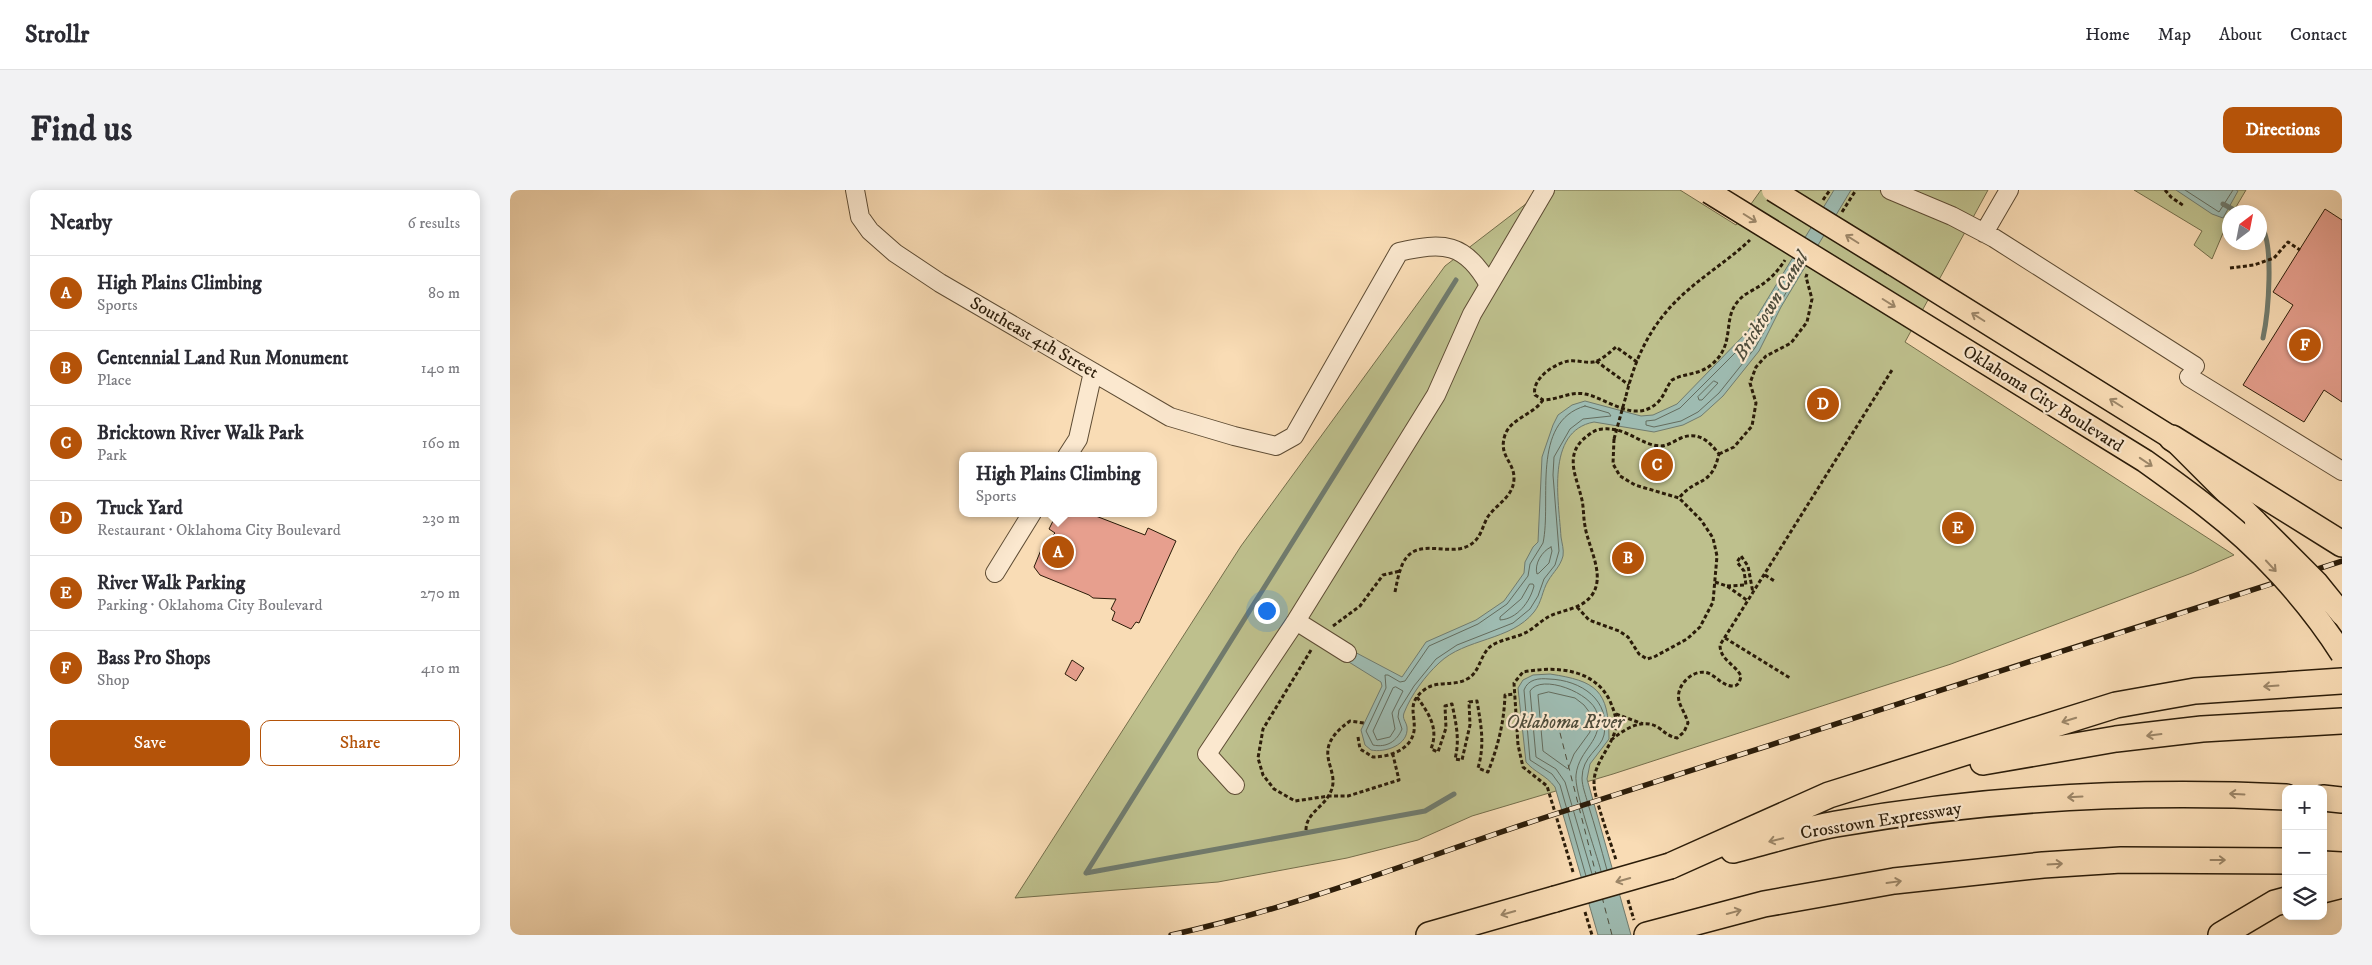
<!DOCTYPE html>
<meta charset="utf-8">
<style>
:root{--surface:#fff;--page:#f2f2f3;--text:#2b2b33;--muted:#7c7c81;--line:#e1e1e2;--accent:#b45309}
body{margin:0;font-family:"IM FELL DW Pica",serif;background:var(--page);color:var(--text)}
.controls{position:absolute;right:15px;bottom:15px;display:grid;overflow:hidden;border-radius:10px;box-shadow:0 2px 12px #0003}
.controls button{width:45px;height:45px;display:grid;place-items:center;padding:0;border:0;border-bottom:1px solid var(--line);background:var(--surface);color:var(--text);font:25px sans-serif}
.compass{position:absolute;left:1712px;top:15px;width:45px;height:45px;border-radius:50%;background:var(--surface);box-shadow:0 2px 12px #0003;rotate:32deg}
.you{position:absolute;left:756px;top:420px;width:18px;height:18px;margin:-12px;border:4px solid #fff;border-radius:50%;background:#1a73e8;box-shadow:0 0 0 8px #1a73e833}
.badge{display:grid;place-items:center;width:32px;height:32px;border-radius:50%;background:var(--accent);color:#fff;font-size:16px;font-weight:700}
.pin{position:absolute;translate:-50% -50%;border:2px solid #fff;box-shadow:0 1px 5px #0006}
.popup{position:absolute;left:449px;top:262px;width:198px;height:65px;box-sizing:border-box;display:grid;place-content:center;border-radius:10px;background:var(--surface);filter:drop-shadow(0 1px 4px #0005);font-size:16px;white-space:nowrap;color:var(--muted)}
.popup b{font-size:19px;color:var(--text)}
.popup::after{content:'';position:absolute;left:50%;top:100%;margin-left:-10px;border:10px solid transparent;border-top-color:var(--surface)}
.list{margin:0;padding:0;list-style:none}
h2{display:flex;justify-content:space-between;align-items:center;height:65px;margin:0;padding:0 20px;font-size:21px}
h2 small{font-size:16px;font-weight:400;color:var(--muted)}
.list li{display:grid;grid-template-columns:32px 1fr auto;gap:15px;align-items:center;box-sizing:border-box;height:75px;padding:0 20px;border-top:1px solid var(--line)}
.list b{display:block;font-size:19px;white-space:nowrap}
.list p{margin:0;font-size:16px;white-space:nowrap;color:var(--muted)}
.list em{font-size:16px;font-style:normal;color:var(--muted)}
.actions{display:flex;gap:10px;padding:15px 20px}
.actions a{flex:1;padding:11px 0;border:1px solid var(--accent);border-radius:10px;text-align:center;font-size:18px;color:var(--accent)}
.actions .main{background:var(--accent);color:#fff}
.icon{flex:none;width:28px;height:28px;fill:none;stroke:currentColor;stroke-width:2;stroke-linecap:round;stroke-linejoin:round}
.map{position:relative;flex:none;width:1832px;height:745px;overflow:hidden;border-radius:10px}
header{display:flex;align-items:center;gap:30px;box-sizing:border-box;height:70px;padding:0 25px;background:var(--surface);border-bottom:1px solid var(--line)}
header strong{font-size:24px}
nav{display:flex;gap:28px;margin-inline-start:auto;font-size:18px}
.intro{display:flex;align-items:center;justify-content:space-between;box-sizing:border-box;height:120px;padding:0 30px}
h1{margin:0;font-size:35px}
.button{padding:12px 22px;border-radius:10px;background:var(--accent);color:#fff;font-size:18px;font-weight:700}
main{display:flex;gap:30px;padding:0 30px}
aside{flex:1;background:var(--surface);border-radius:10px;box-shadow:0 2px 12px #0003}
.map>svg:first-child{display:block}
.green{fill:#bec08d;stroke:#746e4b}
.water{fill:#9ebbb1;stroke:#707b6e}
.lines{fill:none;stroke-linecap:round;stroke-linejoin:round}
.shore{stroke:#646c5d;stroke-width:1}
.stream{stroke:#707b6e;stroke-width:5}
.ferry{stroke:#4e4c3b;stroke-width:1;stroke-dasharray:6 5;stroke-linecap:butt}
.building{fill:#e79f8e;stroke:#2b1c09}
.minor-casing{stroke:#5e4c34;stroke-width:20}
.major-casing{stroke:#2b1c09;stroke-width:25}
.highway-casing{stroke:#2b1c09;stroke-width:28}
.path{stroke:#2b1c09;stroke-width:3;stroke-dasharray:4 2.5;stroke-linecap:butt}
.minor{stroke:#fbe8cf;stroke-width:18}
.major{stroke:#f9dcb5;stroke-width:22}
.highway{stroke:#f9dcb5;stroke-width:25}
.rail-casing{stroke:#2b1c09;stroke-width:5.5}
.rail{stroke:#fbe8cf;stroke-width:4;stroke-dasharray:11;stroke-linecap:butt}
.major-bridge-casing{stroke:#2b1c09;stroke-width:25;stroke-linecap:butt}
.highway-bridge-casing{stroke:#2b1c09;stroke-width:28;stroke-linecap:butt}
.path-bridge{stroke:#2b1c09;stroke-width:3;stroke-dasharray:4 2.5;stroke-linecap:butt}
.major-bridge{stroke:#f9dcb5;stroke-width:22}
.highway-bridge{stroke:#f9dcb5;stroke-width:25}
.oneway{stroke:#9c8668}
.labels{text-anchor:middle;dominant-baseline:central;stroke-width:4.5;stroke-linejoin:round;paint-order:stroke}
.street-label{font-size:18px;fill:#2b1c09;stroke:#fbe8cf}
.water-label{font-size:19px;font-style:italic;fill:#4e4c3b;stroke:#fbe8cf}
</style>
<header>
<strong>Strollr</strong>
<nav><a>Home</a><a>Map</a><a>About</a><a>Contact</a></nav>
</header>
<div class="intro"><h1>Find us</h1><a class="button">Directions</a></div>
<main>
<aside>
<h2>Nearby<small>6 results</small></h2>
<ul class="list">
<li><span class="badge">A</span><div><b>High Plains Climbing</b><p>Sports</p></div><em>80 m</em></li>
<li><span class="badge">B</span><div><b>Centennial Land Run Monument</b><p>Place</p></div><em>140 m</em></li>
<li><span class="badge">C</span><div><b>Bricktown River Walk Park</b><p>Park</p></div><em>160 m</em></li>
<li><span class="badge">D</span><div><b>Truck Yard</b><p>Restaurant · Oklahoma City Boulevard</p></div><em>230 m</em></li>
<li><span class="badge">E</span><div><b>River Walk Parking</b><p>Parking · Oklahoma City Boulevard</p></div><em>270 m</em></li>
<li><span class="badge">F</span><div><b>Bass Pro Shops</b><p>Shop</p></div><em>410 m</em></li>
</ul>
<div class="actions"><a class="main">Save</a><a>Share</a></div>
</aside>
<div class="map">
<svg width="1832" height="745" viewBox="0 0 1832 745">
<rect width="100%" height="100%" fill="#f9dcb5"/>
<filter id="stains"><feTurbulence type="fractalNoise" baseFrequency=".004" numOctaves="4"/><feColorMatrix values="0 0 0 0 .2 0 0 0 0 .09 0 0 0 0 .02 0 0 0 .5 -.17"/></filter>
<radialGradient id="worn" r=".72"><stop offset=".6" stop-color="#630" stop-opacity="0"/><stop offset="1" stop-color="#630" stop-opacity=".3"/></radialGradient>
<!-- green -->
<path class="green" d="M1034,0H1170L1226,35L1251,0H1478L1395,152L1724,365L1682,383L1441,474L1103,584L962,626L908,650L837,668L708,692L505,708L731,356L935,76Z
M1624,0H1736L1723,22H1720L1719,29L1702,69L1684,55L1692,41Z"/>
<!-- water -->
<path class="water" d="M1324,0H1341L1271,117L1249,161L1213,206L1191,226L1173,235L1144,242L1084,232C1035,241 1049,312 1051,347C1052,354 1054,359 1053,366C1050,377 1044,381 1038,391C1032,401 1032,412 1024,422C1001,451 955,448 929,473C915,486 901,505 894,523C892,529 896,531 897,537C899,555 875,563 861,560L855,555L851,540L872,496L871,492L834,469L839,459L892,487L916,452L966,430L994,411L1014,383L1015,372L1023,357L1028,352L1032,267L1043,235L1048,225L1062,215L1075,211L1131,226L1143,225L1167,214L1238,141Z
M1666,0H1726L1728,1L1713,28L1702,24Z
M1040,484C1086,491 1099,500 1099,549L1080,574L1077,589L1121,745H1088L1045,597C1036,585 1024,582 1016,572L1008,498L1013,490L1023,485Z"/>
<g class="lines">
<!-- shore -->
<path class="shore" d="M1675,0L1709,22L1723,0
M1286,70L1242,144L1228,160L1170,218L1145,230L1136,231V235L1144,237L1171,231L1188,222L1209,203L1245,158L1292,74
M1204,191L1208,193L1192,210H1189L1188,207Z
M1075,216L1099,223L1101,226L1073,229L1060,239L1044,267L1043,285L1049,361L1045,375L1034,389L1028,406L1020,419L1003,433L947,455L926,469L904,496L889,520L888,527L892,539C887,551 877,558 863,555L856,541L876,498L875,485H878L890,492L895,491L919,456L968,434L997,414L1018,386L1020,374L1033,353C1042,311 1020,232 1075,216Z
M1041,357L1042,361L1039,373L1029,383L1027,384C1024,374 1032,361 1041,357Z
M1020,394H1023L1024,396C1020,412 1007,429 990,430V427L1011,409Z
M886,497L893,501L882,523L885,539L880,547L867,550L863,541L883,498Z
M1039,502L1065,508L1074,515L1080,523V542L1064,564L1058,579L1033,561L1028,505Z
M1082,684L1055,592L1046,579L1026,567L1020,501C1031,483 1082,503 1087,523C1094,552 1069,558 1066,585C1064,601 1086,662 1091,681
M1076,686L1050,595L1042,584L1020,570L1014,500C1018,489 1029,488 1039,489C1071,490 1101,510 1094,545C1091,559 1072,566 1072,588C1072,596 1076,606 1078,614C1085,636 1091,658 1097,680"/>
<!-- stream -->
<path class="stream" d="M1713,14L1728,22
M1750,34C1765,52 1758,125 1753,148
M576,683L946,90
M576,683L915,621L944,604"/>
<!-- ferry -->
<path class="ferry" d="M1012,534L1048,535L1086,684
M1092,707L1102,745"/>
</g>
<!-- building -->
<path class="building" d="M1815,19L1832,30V212L1814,200L1794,232L1733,195L1783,115L1763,102Z
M547,323H578L635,345L638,338L666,351L629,433L626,432L621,439L602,430L605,422L601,419L606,409L583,408L579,405L530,385L524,377L533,355L545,343L539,339Z
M562,470L574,478L566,491L555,484Z"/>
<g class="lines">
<defs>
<path id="minor" d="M345,0L350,27L360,41L385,63L430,93L660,227L724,246L766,256L784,246L889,62C933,52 955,52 979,95
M1380,0L1442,26L1484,48L1685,176
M1474,43L1499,0
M1679,187L1832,281
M557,266L568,249L583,182
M485,383L522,323
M786,431L837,463
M725,595L697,564L786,431L926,205L962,124L1035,0"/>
<path id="major" d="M1383,74L1662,248L1746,332"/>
<path id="highway" d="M1662,248L1832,354
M1473,572L1606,549L1692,539L1832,531
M1813,608L1832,610
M1223,660C1257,652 1292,640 1326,634C1475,608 1625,600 1776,607
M1813,674L1832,675
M1160,676L1319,605L1606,515L1685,501L1832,491
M1813,700L1832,695
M919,745L1045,709
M1137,745L1254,714L1384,691L1533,675L1611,670L1776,671
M1711,745L1765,713L1776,710"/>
</defs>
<!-- minor casing -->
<use href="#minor" class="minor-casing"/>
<!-- major casing -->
<use href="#major" class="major-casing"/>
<!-- highway casing -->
<use href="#highway" class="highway-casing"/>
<!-- path -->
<path class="path" d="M1655,0L1661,7L1674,16
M1313,10L1320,0
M1332,22L1346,0
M1720,78L1744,75L1764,68L1778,52L1790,60
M1086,171L1119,195
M1127,172L1106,157C1100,162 1091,171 1083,172C1075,173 1067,170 1059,171C1045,173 1021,189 1025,205L1033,210C1048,210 1060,201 1075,204C1097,208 1124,234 1147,213C1154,207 1156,197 1162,190C1174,183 1189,185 1201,175C1227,154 1211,129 1229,110C1234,104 1242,101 1248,97C1260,90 1268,81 1275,70
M1116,206C1126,164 1144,129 1177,101C1197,83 1220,69 1240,50
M1209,264L1224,257L1242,236L1246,213L1240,193L1246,177L1256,166L1281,153L1297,132L1302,109L1296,87L1297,84
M1255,385L1266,392
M1205,392L1217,396L1238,411
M1217,396L1236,395L1234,381L1227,372L1231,366L1238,376L1243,403
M885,402C887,392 889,381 893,373C908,343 944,372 965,351C971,345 973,336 977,328C986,314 1004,307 1004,288C1004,271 988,266 995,245C1001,228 1023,225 1033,210
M1067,417L1079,430L1109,441L1118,447L1129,464L1137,469L1144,467L1177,449L1190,437L1203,412L1207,366L1203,348L1191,330L1169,308L1125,295L1110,286L1103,274L1104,249
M823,436L850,416L873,385L890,381
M1215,448L1280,488
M801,460L753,539L748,568L753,585L764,599L785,611L819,606H838L889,590L883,565
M907,507C919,524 929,538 921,559L928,562L936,538L935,516L942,514C946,533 950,550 945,569L952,570L960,535L959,512L967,511C971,535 975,554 968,578L978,582C988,556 994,533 995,505L1005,504
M1106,524L1133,534
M1007,534H1012
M848,547L850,559L863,567C879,567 901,560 904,541C906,524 896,514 914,500C926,490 943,497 957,489C970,483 970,464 981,456C991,449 1006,448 1017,442C1024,438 1031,431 1038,427C1053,419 1071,420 1082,405C1096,385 1078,357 1075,336C1073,326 1074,316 1071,306C1066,286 1054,264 1076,247C1081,243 1086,239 1093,239C1117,237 1130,255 1150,256C1158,256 1164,251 1171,248C1188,241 1199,251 1209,264C1201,298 1187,286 1169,308
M1101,550C1115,539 1133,527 1149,538C1156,543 1158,546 1167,548L1174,542L1178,533C1176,525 1171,518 1169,511C1165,496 1183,478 1198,483C1206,486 1213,496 1222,496C1228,497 1230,491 1231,486C1225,474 1210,470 1210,455L1382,180
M796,640C796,624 812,618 819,605C835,579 795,563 840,531L854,533
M1063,682L1037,596L1013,577L1008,555L1004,493L1013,482C1045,476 1084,478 1100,511C1104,521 1108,530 1105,541C1100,559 1084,573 1084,593C1084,608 1101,653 1106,670
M1118,710L1124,730
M1075,722L1082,745"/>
<!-- minor -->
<use href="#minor" class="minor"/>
<!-- major -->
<use href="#major" class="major"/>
<!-- highway -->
<use href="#highway" class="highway"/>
<defs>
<path id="rail" d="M661,745C798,715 928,661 1061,619C1318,536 1576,455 1832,371"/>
</defs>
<!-- rail casing -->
<use href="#rail" class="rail-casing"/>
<!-- rail -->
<use href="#rail" class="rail"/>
<defs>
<path id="major-bridge" d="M1263,0L1383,74
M1199,2L1635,271C1656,286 1677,301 1697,317C1749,357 1797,409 1832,464
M1746,332L1806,392L1832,424"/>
<path id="highway-bridge" d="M1045,709L1160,676"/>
</defs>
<!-- major-bridge casing -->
<use href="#major-bridge" class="major-bridge-casing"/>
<!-- highway-bridge casing -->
<use href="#highway-bridge" class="highway-bridge-casing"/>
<!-- path-bridge -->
<path class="path-bridge" d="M1104,249L1116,206"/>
<!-- major-bridge -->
<use href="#major-bridge" class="major-bridge"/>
<!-- highway-bridge -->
<use href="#highway-bridge" class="highway-bridge"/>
</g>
<!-- one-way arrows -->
<defs><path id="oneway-shaft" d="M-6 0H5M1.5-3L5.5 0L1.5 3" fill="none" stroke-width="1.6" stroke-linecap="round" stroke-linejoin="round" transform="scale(1.25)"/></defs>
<g class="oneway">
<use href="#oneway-shaft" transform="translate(1240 28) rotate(32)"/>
<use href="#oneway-shaft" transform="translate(1342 49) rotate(-148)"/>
<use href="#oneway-shaft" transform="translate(1379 113) rotate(32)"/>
<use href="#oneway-shaft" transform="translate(1468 127) rotate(-148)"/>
<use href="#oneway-shaft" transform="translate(1606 213) rotate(-148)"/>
<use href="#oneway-shaft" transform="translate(1636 272) rotate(34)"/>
<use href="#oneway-shaft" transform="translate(1761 376) rotate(47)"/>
<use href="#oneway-shaft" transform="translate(1761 496) rotate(176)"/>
<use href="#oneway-shaft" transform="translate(1559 530) rotate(163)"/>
<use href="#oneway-shaft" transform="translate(1644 545) rotate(173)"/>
<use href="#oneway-shaft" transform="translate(1727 604) rotate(-177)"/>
<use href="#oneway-shaft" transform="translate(1565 607) rotate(177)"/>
<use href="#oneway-shaft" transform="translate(1266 650) rotate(166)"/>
<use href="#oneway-shaft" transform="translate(1708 670)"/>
<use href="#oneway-shaft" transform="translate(1545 674) rotate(-3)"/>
<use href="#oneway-shaft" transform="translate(1113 690) rotate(164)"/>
<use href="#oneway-shaft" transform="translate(1384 692) rotate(-8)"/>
<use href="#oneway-shaft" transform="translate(1224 722) rotate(-15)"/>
<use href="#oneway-shaft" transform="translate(998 723) rotate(164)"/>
</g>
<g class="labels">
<!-- street labels -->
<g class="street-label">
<text transform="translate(524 148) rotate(30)">Southeast 4th Street</text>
<text transform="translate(1533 209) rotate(32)">Oklahoma City Boulevard</text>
<text transform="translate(1371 631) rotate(-9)">Crosstown Expressway</text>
</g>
<!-- water labels -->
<g class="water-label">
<text transform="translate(1261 116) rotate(-58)">Bricktown Canal</text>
<text x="1055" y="532">Oklahoma River</text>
</g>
</g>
<rect width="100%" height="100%" filter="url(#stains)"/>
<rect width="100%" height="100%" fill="url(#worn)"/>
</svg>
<div class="controls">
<button>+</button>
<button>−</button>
<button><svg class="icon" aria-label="layers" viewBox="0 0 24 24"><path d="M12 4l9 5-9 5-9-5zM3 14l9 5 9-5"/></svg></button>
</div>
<svg class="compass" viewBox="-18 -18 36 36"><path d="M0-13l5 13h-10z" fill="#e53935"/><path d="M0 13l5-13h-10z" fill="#7c7c81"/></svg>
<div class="you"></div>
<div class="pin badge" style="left:548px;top:362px">A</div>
<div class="popup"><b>High Plains Climbing</b>Sports</div>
<div class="pin badge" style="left:1118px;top:368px">B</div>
<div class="pin badge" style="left:1147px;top:275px">C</div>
<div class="pin badge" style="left:1313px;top:214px">D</div>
<div class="pin badge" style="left:1448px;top:338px">E</div>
<div class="pin badge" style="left:1795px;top:155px">F</div>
</div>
</main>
